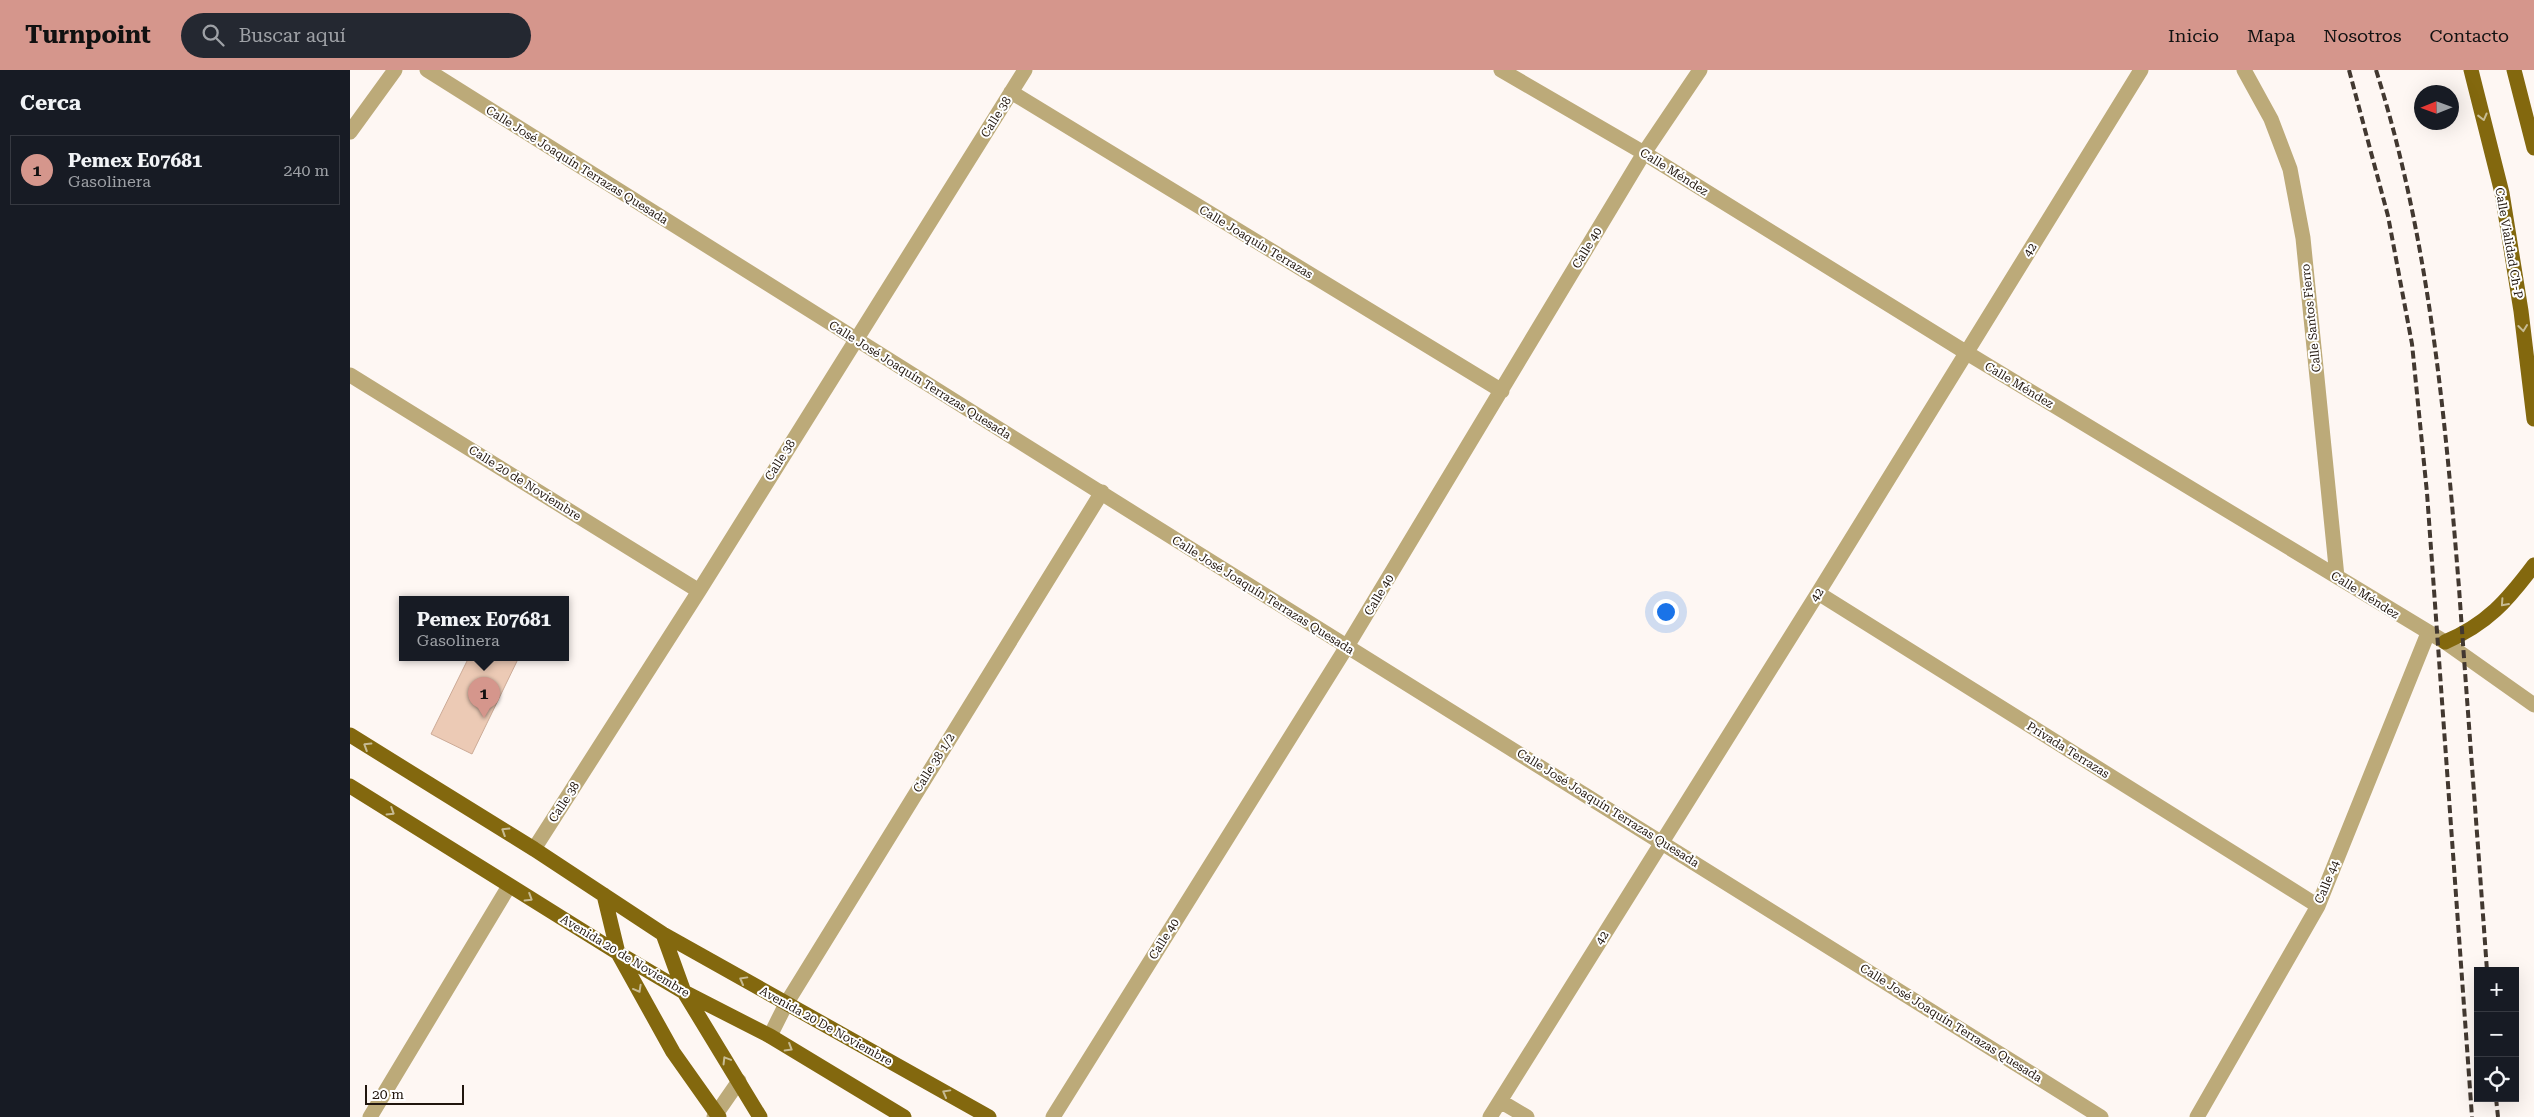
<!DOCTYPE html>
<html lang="es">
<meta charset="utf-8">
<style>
:root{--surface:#171b24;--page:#242831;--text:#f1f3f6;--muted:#9ea1a6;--line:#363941;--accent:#d5968c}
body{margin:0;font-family:"Roboto Serif",serif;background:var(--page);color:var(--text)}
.controls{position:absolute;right:15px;bottom:15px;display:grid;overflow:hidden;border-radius:0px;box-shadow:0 5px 20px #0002}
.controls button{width:45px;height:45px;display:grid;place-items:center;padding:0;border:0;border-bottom:1px solid var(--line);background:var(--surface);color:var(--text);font:25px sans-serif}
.compass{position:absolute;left:2064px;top:15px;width:45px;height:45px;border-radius:50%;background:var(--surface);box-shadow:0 5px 20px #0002;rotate:269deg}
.scale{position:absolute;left:15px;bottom:12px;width:99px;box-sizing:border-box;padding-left:5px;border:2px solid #21160e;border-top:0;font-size:14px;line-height:18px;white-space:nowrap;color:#21160e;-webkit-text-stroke:4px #fff;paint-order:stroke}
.you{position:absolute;left:1315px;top:541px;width:18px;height:18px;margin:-12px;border:4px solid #fff;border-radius:50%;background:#1a73e8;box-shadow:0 0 0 8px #1a73e833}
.badge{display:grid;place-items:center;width:32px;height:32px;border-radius:50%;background:var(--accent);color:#111;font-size:16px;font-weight:700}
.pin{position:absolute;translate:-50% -41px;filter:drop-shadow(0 1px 2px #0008)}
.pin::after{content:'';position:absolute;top:26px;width:18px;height:15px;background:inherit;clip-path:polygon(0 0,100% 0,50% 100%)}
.popup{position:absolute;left:49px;top:526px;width:170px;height:65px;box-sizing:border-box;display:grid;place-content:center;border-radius:0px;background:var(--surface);filter:drop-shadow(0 1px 4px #0005);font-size:16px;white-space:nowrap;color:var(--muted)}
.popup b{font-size:19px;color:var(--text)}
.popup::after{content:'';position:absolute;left:50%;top:100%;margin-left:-10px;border:10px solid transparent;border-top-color:var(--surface)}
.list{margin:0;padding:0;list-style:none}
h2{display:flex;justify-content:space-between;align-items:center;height:65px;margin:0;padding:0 20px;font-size:21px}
h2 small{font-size:16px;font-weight:400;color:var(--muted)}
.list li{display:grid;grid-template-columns:32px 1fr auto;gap:15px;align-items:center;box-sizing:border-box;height:70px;margin:0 10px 10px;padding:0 10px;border:1px solid var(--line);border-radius:0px}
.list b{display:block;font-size:19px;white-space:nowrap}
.list p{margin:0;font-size:16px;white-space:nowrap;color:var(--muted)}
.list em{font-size:16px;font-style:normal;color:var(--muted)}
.icon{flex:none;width:28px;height:28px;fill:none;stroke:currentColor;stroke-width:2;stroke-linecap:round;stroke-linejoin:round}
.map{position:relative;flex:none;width:2184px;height:1047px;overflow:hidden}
header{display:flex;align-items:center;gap:30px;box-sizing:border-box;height:70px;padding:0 25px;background:var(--accent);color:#111}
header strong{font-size:24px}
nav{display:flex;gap:28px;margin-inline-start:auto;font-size:18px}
.search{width:350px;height:45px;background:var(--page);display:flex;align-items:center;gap:12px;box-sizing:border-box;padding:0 18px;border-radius:28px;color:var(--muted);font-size:19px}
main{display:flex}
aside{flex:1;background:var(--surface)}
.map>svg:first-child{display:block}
.building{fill:#eccab5;stroke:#ccab97}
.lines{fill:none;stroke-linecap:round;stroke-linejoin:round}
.minor{stroke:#bcaa79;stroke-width:15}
.major{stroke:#83680e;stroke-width:15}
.rail{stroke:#423830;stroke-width:4;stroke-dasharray:8 4;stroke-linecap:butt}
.oneway{stroke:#c7bb93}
.labels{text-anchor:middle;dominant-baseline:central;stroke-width:4;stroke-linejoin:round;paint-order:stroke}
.street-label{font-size:12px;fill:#21160e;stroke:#fff}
</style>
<header>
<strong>Turnpoint</strong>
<div class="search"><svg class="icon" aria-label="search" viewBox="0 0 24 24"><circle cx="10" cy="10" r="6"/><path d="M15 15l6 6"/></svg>Buscar aquí</div>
<nav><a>Inicio</a><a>Mapa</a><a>Nosotros</a><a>Contacto</a></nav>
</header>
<main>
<aside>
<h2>Cerca<small></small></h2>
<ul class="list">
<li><span class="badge">1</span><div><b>Pemex E07681</b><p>Gasolinera</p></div><em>240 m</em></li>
</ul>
</aside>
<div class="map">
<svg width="2184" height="1047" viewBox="0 0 2184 1047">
<rect width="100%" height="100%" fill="#fef7f3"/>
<!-- building -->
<path class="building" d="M119,587H169L122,684L81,664Z"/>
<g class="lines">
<!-- minor -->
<path class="minor" d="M77,0C633,352 1194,697 1751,1047
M1151,0L1294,83L1617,283L2095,572L2184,635
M1894,0L1921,49L1940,99L1953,168L1987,507
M661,22L1152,321
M0,62L45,0
M0,305L349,521
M1468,523L1968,836
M184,779L349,521L675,0
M420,966L436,934L752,422
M1150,1031L1177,1047
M20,1047L159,816
M364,1047L389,1011
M703,1047L996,578L1294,83L1350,0
M1140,1047L1468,523L1791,0
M1847,1047L1968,836L2078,563"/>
<!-- major -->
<path class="major" d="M2121,0L2152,123L2171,241L2184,349
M2164,0L2184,78
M2095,572C2137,554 2157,531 2184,495
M0,665L184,779L313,864L639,1047
M0,716L268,883L334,922L420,966L554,1047
M254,825L268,883L323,982L369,1047
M313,864L334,922L410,1047"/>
<!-- rail -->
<path class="rail" d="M1999,0L2038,146L2062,274L2077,423L2122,1047
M2026,0C2079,168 2095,344 2109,518C2118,646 2128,773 2137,901
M2146,1028L2148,1047"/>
</g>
<!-- one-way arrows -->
<defs><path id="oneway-chevron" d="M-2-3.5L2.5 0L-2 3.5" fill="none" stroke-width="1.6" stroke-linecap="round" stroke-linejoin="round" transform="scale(1.25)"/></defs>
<g class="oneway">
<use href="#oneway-chevron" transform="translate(2133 47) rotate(76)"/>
<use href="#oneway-chevron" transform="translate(2173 258) rotate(83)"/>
<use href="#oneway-chevron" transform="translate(2154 533) rotate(132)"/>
<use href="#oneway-chevron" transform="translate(17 676) rotate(-148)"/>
<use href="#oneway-chevron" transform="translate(41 742) rotate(32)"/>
<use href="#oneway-chevron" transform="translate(155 761) rotate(-148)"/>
<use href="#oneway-chevron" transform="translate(179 828) rotate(32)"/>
<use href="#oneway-chevron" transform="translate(393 910) rotate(-151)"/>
<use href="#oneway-chevron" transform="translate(288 919) rotate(61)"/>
<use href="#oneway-chevron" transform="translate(439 978) rotate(31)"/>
<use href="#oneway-chevron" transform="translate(376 990) rotate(-121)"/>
<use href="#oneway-chevron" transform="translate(596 1023) rotate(-151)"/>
</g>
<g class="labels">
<!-- street labels -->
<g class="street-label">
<text transform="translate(646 47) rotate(-58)">Calle 38</text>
<text transform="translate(227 95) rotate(32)">Calle José Joaquín Terrazas Quesada</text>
<text transform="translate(1324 102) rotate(32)">Calle Méndez</text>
<text transform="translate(906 172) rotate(31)">Calle Joaquín Terrazas</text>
<text transform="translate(2159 173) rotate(80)">Calle Vialidad Ch-P</text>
<text transform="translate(1237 178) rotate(-59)">Calle 40</text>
<text transform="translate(1680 180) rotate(-58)">42</text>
<text transform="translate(1961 248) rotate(-96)">Calle Santos Fierro</text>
<text transform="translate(570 310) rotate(32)">Calle José Joaquín Terrazas Quesada</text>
<text transform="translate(1669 315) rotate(31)">Calle Méndez</text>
<text transform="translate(430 390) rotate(-58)">Calle 38</text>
<text transform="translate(175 413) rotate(32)">Calle 20 de Noviembre</text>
<text transform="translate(913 525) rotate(32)">Calle José Joaquín Terrazas Quesada</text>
<text transform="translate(1029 525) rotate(-59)">Calle 40</text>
<text transform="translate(1467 525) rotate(-58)">42</text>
<text transform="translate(2015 525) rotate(32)">Calle Méndez</text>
<text transform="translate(1718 680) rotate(32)">Privada Terrazas</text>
<text transform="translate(584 693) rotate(-58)">Calle 38 1/2</text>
<text transform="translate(214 732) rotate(-57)">Calle 38</text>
<text transform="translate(1258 738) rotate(32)">Calle José Joaquín Terrazas Quesada</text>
<text transform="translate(1977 812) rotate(-67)">Calle 44</text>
<text transform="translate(1252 868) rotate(-58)">42</text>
<text transform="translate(814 869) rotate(-58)">Calle 40</text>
<text transform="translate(275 886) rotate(31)">Avenida 20 de Noviembre</text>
<text transform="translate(1601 953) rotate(32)">Calle José Joaquín Terrazas Quesada</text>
<text transform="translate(476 956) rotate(29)">Avenida 20 De Noviembre</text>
</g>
</g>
</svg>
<div class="controls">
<button>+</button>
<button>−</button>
<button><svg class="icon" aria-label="locate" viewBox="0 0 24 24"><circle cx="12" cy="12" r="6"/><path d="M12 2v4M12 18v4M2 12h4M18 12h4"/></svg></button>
</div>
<svg class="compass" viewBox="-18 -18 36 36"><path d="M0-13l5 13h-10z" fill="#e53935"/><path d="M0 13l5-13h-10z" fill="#9ea1a6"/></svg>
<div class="scale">20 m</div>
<div class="you"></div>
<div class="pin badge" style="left:134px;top:648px">1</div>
<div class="popup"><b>Pemex E07681</b>Gasolinera</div>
</div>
</main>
